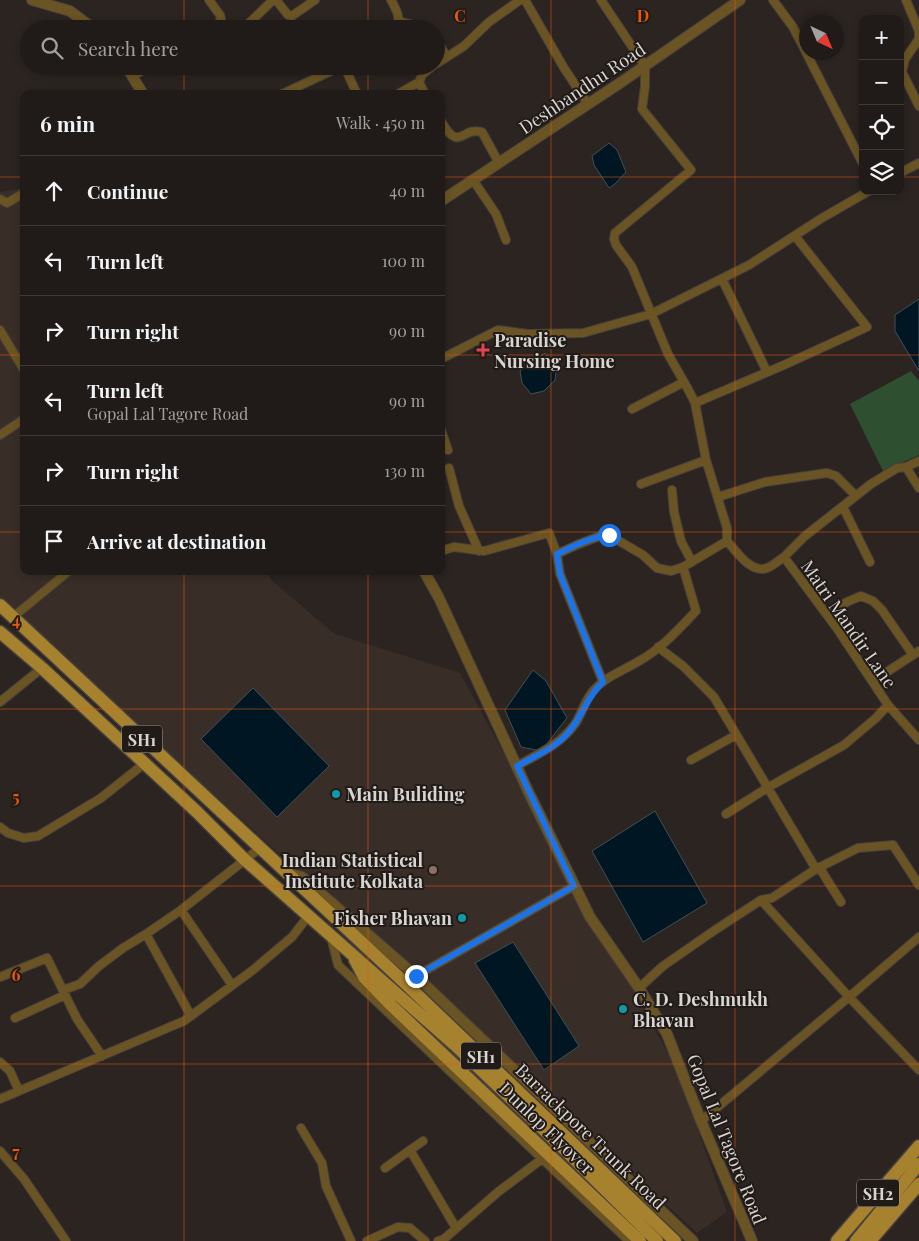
<!DOCTYPE html>
<meta charset="utf-8">
<style>
:root{--surface:#201b19;--page:#2d2826;--text:#f1f3f6;--muted:#a2a1a2;--line:#3d3938}
body{margin:0;font-family:"Playfair Display",serif;background:var(--page);color:var(--text)}
.controls{position:absolute;right:15px;top:15px;display:grid;overflow:hidden;border-radius:10px;box-shadow:0 2px 8px #0003}
.controls button{width:45px;height:45px;display:grid;place-items:center;padding:0;border:0;border-bottom:1px solid var(--line);background:var(--surface);color:var(--text);font:25px sans-serif}
.compass{position:absolute;left:799px;top:15px;width:45px;height:45px;border-radius:50%;background:var(--surface);box-shadow:0 2px 8px #0003;rotate:136deg}
.stop{position:absolute;width:15px;height:15px;margin:-11px;border:4px solid #1a73e8;border-radius:50%;background:#fff}
.stop.end{background:#1a73e8;border-color:#fff;box-shadow:0 1px 5px #0008}
.list{margin:0;padding:0;list-style:none}
h2{display:flex;justify-content:space-between;align-items:center;height:65px;margin:0;padding:0 20px;font-size:21px}
h2 small{font-size:16px;font-weight:400;color:var(--muted)}
.list li{display:grid;grid-template-columns:32px 1fr auto;gap:15px;align-items:center;box-sizing:border-box;height:70px;padding:0 20px;border-top:1px solid var(--line)}
.list b{display:block;font-size:19px;white-space:nowrap}
.list p{margin:0;font-size:16px;white-space:nowrap;color:var(--muted)}
.list em{font-size:16px;font-style:normal;color:var(--muted)}
.icon{flex:none;width:28px;height:28px;fill:none;stroke:currentColor;stroke-width:2;stroke-linecap:round;stroke-linejoin:round}
.map{position:relative;flex:none;width:919px;height:1241px;overflow:hidden}
.search{position:absolute;background:var(--surface);box-shadow:0 2px 8px #0003;left:20px;top:20px;width:425px;height:55px;display:flex;align-items:center;gap:12px;box-sizing:border-box;padding:0 18px;border-radius:28px;color:var(--muted);font-size:19px}
.panel{position:absolute;background:var(--surface);box-shadow:0 2px 8px #0003;left:20px;top:90px;width:425px;height:485px;border-radius:10px}
.map>svg:first-child{display:block}
.built{fill:#392d27}
.green{fill:#2e4f30}
.water{fill:#001723;stroke:#415057}
.lines{fill:none;stroke-linecap:round;stroke-linejoin:round}
.minor-casing{stroke:#47403d;stroke-width:10}
.tertiary-casing{stroke:#47403d;stroke-width:12}
.primary-casing{stroke:#47403d;stroke-width:15}
.minor{stroke:#6a5423;stroke-width:8}
.tertiary{stroke:#6a5423;stroke-width:10}
.primary{stroke:#a7822e;stroke-width:12}
.route{stroke:#1a73e8;stroke-width:6}
.grid{fill:none;stroke:#e8590c;stroke-width:1;stroke-opacity:0.55}
.health-dot{fill:#e0444e;stroke:#211b18;stroke-width:2}
.culture-dot{fill:#0f9aa8;stroke:#211b18;stroke-width:2}
.education-dot{fill:#8d6e63;stroke:#211b18;stroke-width:2}
.labels{text-anchor:middle;dominant-baseline:central;stroke-width:4;stroke-linejoin:round;paint-order:stroke}
.shield{fill:#211b18;stroke:#a19c9a;stroke-width:1}
.shield-label{font-size:16px;font-weight:bold;fill:#d8d4d1}
.street-label{font-size:18px;fill:#d8d4d1;stroke:#211b18}
.poi-label{font-size:18px;font-weight:bold;fill:#d8d4d1;stroke:#211b18;text-anchor:start}
.grid-label{font-size:16px;text-anchor:middle;font-weight:bold;fill:#e8590c;stroke:#211b18;stroke-width:4;stroke-linejoin:round;paint-order:stroke}
</style>
<div class="map">
<svg width="919" height="1241" viewBox="0 0 919 1241">
<rect width="100%" height="100%" fill="#2b2421"/>
<!-- built -->
<path class="built" d="M24,188V571H267L272,581L335,634L460,673L676,1068L727,1212L697,1233L0,600V192Z"/>
<!-- green -->
<path class="green" d="M911,371L919,381V455L883,471L850,404Z"/>
<!-- water -->
<path class="water" d="M609,143L617,150L626,172L615,184L609,188L594,165L592,156Z
M919,299V371L895,331V315Z
M545,353L556,372L555,380L544,391L531,394L522,383L520,371Z
M533,670L546,681L567,718L541,751L521,747L505,710Z
M253,688L329,766L277,817L201,739Z
M655,811L707,903L643,942L592,851Z
M513,942L579,1046L544,1070L475,963Z"/>
<g class="lines">
<defs>
<path id="minor" d="M209,0L220,15L221,19L215,29
M276,0L288,15L292,16L315,0
M391,0C397,11 401,17 396,29
M525,0L564,68L588,104
M601,0L645,66V86L642,109L691,170L615,233L614,239L616,245L632,267L668,354L688,389L695,403L706,460L727,528V541C736,551 751,574 767,568C773,566 779,560 784,557L836,627L888,705L919,740
M773,0L793,27L863,164
M906,0L919,31V39L905,59L902,72L919,106
M399,21L427,29
M243,29L273,0
M436,39L447,57
M436,64L464,46L489,22L520,0
M344,66L357,94
M133,76L150,66
M282,94L342,66
M398,94L419,82
M425,94L419,82L422,75L433,66
M441,121C460,154 461,126 482,132L499,163
M900,173L919,163
M473,180L496,214L506,240
M0,199L7,203L24,193
M722,279L767,372
M0,330L24,370
M441,359L498,330L528,334L583,333L651,314L749,265L822,218L869,191
M695,403L784,365L867,327L795,236
M632,409L684,382
M441,430L448,450
M0,435L24,419
M906,467L919,488
M449,468L459,506L479,551
M641,484L706,460
M672,490L674,512L681,541L692,562
M718,497L765,482L827,473L836,476L856,496
M843,507L870,562
M441,551L454,547L484,551L549,533L557,554L560,574L603,682
M557,554L579,544L600,536L609,535L643,555L657,568L671,571L683,567
M784,557L805,536L871,484L897,468L906,467L919,461
M826,613L849,601L861,596L873,601L882,610L913,655
M13,617L69,571
M873,681L919,651
M0,702L42,668
M691,760L736,735
M517,766C538,754 561,744 575,724C582,714 585,699 594,690C606,676 623,671 639,661C661,649 679,629 696,611L683,567L727,541
M726,814L767,788L844,745L876,718L888,705
M0,827L8,833L24,838L38,836L101,798L145,763
M819,867L841,902
M816,869L858,848L893,845L919,885
M181,910L232,985
M146,934L181,910L260,848
M331,937L338,965L629,1241
M919,937L849,997L919,1070
M416,976L574,886
M0,977L47,958L77,1019L102,1056
M639,988L663,966L715,930L761,900L772,898L816,869L714,697L683,666L658,647
M63,990L80,984L99,966L123,948L146,934L191,1016
M15,1018L65,995
M0,1062L10,1071L19,1091
M0,1099L184,1021L253,970L292,937L309,915
M701,1121L849,997L761,900
M301,1128L322,1163L326,1186L351,1241
M423,1141L410,1150L456,1228
M0,1151L24,1179L66,1241
M385,1168L410,1150
M367,1241L398,1227L410,1228L425,1241
M438,1241L444,1239L498,1192L542,1159"/>
<path id="tertiary" d="M32,0L70,11L94,29
M126,66L143,94
M441,201L620,83L740,0
M424,571L439,598L529,793L590,917L639,988L667,1034L701,1121L752,1241
M288,873L302,877L416,976L693,1241"/>
<path id="primary" d="M0,605L405,983L675,1241
M0,632L42,668L197,812L244,859L456,1046L568,1153L657,1241
M355,960L364,977L391,1005L640,1241
M837,1241L919,1146
M856,1241L919,1164
M870,1241L919,1184"/>
</defs>
<!-- minor casing -->
<use href="#minor" class="minor-casing"/>
<!-- tertiary casing -->
<use href="#tertiary" class="tertiary-casing"/>
<!-- primary casing -->
<use href="#primary" class="primary-casing"/>
<!-- minor -->
<use href="#minor" class="minor"/>
<!-- tertiary -->
<use href="#tertiary" class="tertiary"/>
<!-- primary -->
<use href="#primary" class="primary"/>
</g>
<g class="lines">
<!-- route -->
<path class="route" d="M416,976L574,886L517,766C533,757 553,749 566,735C582,719 586,697 603,682L560,574L557,554C574,546 591,537 609,535"/>
</g>
<!-- grid -->
<path class="grid" d="M184,0V29M368,0V29M551,0V1241M735,0V1241M184,66V94M368,66V94M0,177H24M441,177H863M900,177H919M0,355H24M441,355H919M0,532H24M441,532H919M184,571V1241M368,571V1241M0,709H919M0,886H919M0,1064H919"/>
<!-- markers -->
<path class="health-dot" d="M480.5 342.5h5v5h5v5h-5v5h-5v-5h-5v-5h5z"/>
<g class="culture-dot">
<circle cx="336" cy="794" r="5"/>
<circle cx="462" cy="918" r="5"/>
<circle cx="623" cy="1009" r="5"/>
</g>
<circle class="education-dot" cx="433" cy="870" r="5"/>
<g class="labels">
<!-- shield labels -->
<g class="shield">
<rect x="122" y="725.5" width="40" height="27" rx="4"/>
<rect x="461" y="1042.5" width="40" height="27" rx="4"/>
<rect x="857" y="1179.5" width="42" height="27" rx="4"/>
</g>
<g class="shield-label">
<text x="142" y="739">SH1</text>
<text x="481" y="1056">SH1</text>
<text x="878" y="1193">SH2</text>
</g>
<!-- street labels -->
<g class="street-label">
<text transform="translate(582 88) rotate(-34)">Deshbandhu Road</text>
<text transform="translate(849 624) rotate(55)">Matri Mandir Lane</text>
<text transform="translate(547 1128) rotate(44)">Dunlop Flyover</text>
<text transform="translate(591 1136) rotate(44)">Barrackpore Trunk Road</text>
<text transform="translate(727 1139) rotate(68)">Gopal Lal Tagore Road</text>
</g>
<!-- poi labels -->
<g class="poi-label">
<text x="494" y="340">Paradise<tspan x="494" dy="21">Nursing Home</tspan></text>
<text x="346" y="794">Main Buliding</text>
<text x="423" y="860" text-anchor="end">Indian Statistical<tspan x="423" dy="21">Institute Kolkata</tspan></text>
<text x="452" y="918" text-anchor="end">Fisher Bhavan</text>
<text x="633" y="999">C. D. Deshmukh<tspan x="633" dy="21">Bhavan</tspan></text>
</g>
</g>
<g class="grid-label">
<text x="460" y="22">C</text>
<text x="643" y="22">D</text>
<text x="16" y="626">4</text>
<text x="16" y="803">5</text>
<text x="16" y="981">6</text>
<text x="16" y="1158">7</text>
</g>
</svg>
<div class="controls">
<button>+</button>
<button>−</button>
<button><svg class="icon" aria-label="locate" viewBox="0 0 24 24"><circle cx="12" cy="12" r="6"/><path d="M12 2v4M12 18v4M2 12h4M18 12h4"/></svg></button>
<button><svg class="icon" aria-label="layers" viewBox="0 0 24 24"><path d="M12 4l9 5-9 5-9-5zM3 14l9 5 9-5"/></svg></button>
</div>
<svg class="compass" viewBox="-18 -18 36 36"><path d="M0-13l5 13h-10z" fill="#e53935"/><path d="M0 13l5-13h-10z" fill="#a2a1a2"/></svg>
<div class="stop" style="left:609px;top:535px"></div>
<div class="stop end" style="left:416px;top:976px"></div>
<div class="search"><svg class="icon" aria-label="search" viewBox="0 0 24 24"><circle cx="10" cy="10" r="6"/><path d="M15 15l6 6"/></svg>Search here</div>
<section class="panel">
<h2>6 min<small>Walk · 450 m</small></h2>
<ul class="list">
<li><svg class="icon" aria-label="ahead" viewBox="0 0 24 24"><path d="M12 20V5M6 11l6-6 6 6"/></svg><div><b>Continue</b></div><em>40 m</em></li>
<li><svg class="icon" aria-label="left" viewBox="0 0 24 24"><path d="M17 20v-9H6M10 6l-5 5 5 5"/></svg><div><b>Turn left</b></div><em>100 m</em></li>
<li><svg class="icon" aria-label="right" viewBox="0 0 24 24"><path d="M7 20v-9h11M14 6l5 5-5 5"/></svg><div><b>Turn right</b></div><em>90 m</em></li>
<li><svg class="icon" aria-label="left" viewBox="0 0 24 24"><path d="M17 20v-9H6M10 6l-5 5 5 5"/></svg><div><b>Turn left</b><p>Gopal Lal Tagore Road</p></div><em>90 m</em></li>
<li><svg class="icon" aria-label="right" viewBox="0 0 24 24"><path d="M7 20v-9h11M14 6l5 5-5 5"/></svg><div><b>Turn right</b></div><em>130 m</em></li>
<li><svg class="icon" aria-label="arrive" viewBox="0 0 24 24"><path d="M6 21V4h12l-3 4 3 4H6"/></svg><div><b>Arrive at destination</b></div></li>
</ul>
</section>
</div>
